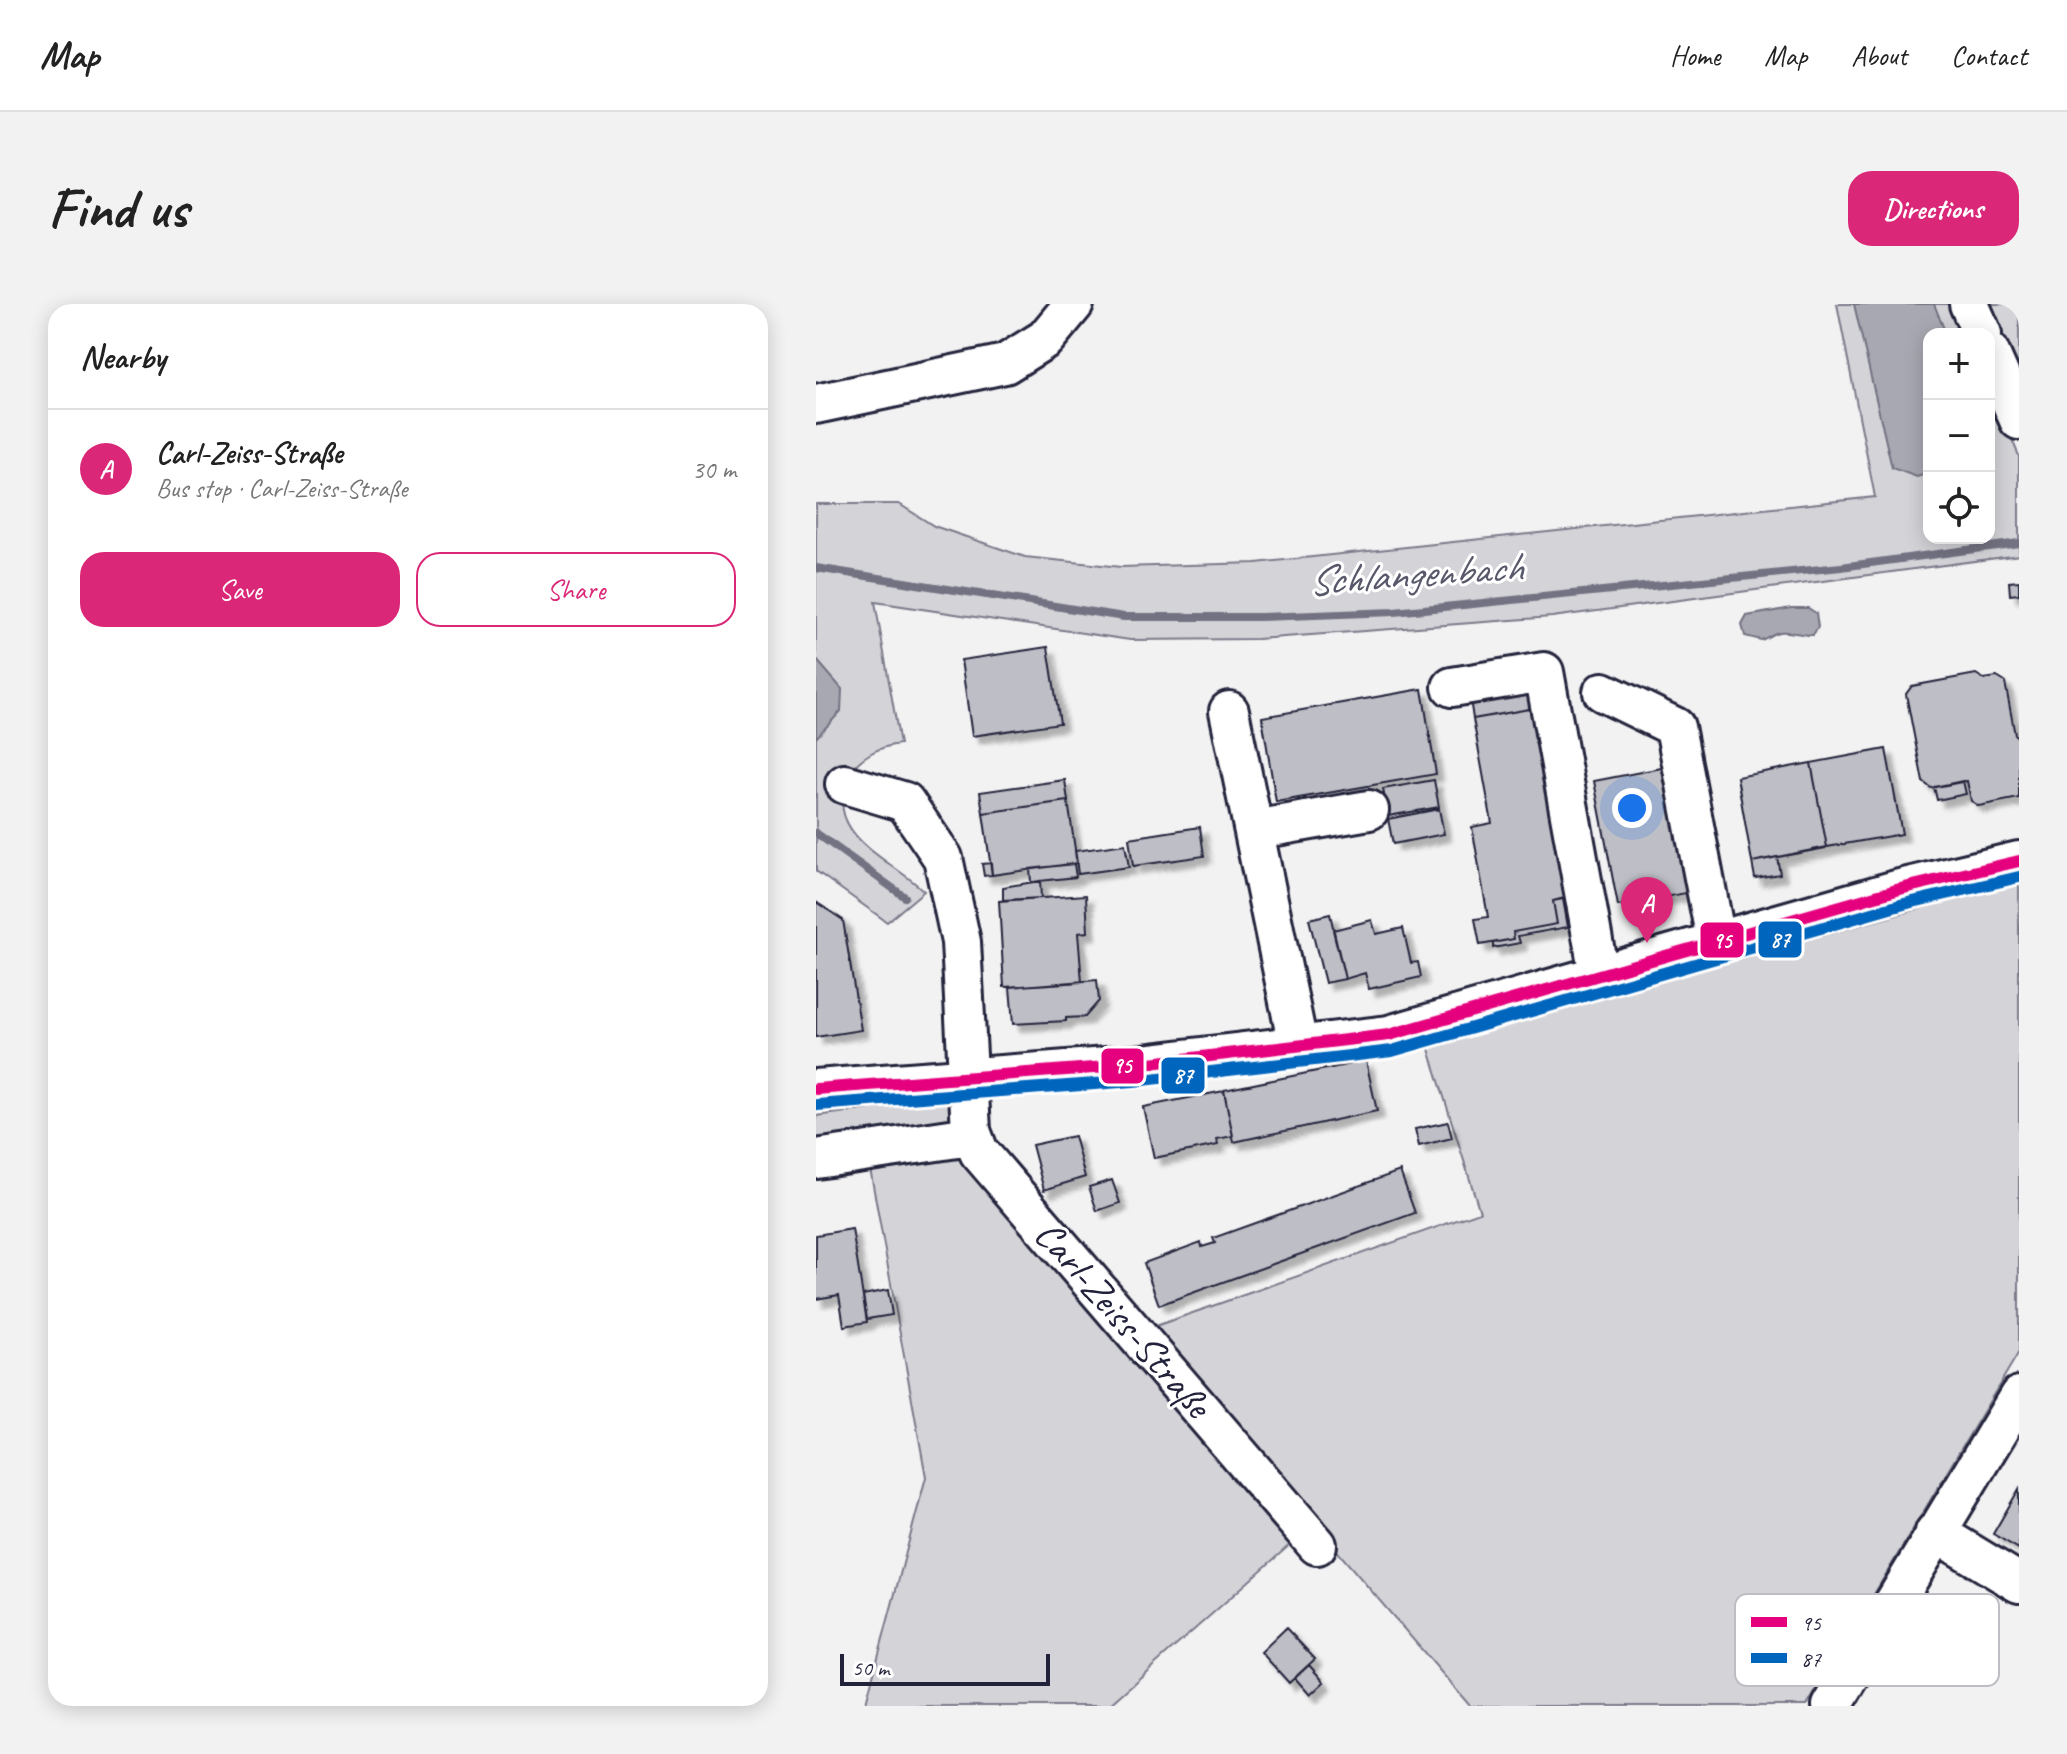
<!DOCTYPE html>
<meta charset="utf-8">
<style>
:root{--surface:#fff;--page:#f2f2f2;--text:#222;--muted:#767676;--line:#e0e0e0;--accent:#db2777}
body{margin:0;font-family:Caveat,sans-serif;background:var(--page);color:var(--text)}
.controls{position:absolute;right:24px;top:24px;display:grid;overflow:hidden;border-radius:16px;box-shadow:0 4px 20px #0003}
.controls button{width:72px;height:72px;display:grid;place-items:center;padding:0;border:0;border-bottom:2px solid var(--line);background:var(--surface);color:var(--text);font:40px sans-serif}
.scale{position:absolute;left:24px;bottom:20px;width:210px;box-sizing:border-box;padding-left:8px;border:4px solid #22223b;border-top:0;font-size:22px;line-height:28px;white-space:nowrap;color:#22223b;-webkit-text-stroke:6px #fff;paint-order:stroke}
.you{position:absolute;left:816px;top:504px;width:28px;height:28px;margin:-20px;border:6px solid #fff;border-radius:50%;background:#1a73e8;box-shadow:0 0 0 12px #1a73e833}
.badge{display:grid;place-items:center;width:52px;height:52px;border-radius:50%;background:var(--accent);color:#fff;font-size:26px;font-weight:700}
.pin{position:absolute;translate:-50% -66px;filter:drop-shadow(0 2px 4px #0008)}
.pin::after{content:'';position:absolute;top:42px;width:28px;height:24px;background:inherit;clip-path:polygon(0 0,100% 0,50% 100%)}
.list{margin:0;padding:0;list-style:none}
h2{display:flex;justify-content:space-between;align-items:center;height:104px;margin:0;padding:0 32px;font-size:34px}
h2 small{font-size:26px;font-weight:400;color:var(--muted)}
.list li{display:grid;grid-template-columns:52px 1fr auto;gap:24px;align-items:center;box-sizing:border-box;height:120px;padding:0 32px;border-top:2px solid var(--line)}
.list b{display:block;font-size:30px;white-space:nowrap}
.list p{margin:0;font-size:26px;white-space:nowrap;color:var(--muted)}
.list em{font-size:26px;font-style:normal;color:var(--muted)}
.actions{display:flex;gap:16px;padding:24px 32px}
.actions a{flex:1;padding:18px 0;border:2px solid var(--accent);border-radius:24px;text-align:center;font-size:28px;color:var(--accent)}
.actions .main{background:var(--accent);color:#fff}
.icon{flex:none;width:44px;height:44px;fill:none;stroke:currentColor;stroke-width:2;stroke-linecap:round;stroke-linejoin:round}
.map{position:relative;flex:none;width:1203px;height:1402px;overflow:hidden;border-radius:24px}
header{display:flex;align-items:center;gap:48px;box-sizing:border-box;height:112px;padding:0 40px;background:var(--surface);border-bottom:2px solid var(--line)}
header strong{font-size:38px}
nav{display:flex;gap:44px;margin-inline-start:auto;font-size:28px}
.intro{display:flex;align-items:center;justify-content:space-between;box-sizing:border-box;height:192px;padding:0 48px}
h1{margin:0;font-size:56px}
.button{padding:20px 36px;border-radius:24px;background:var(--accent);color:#fff;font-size:28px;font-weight:700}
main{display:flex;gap:48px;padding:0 48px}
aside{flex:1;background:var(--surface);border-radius:24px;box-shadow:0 4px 20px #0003}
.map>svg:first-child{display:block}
.green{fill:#d3d3d8;stroke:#7a7a8a;stroke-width:2}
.water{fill:#a8a8b2;stroke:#727282;stroke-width:2}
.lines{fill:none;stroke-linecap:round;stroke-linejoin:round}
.stream{stroke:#727282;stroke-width:8}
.building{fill:#bebec6;stroke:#22223b;stroke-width:2;filter:url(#shadow)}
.minor-casing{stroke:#22223b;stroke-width:44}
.minor{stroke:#fff;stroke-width:38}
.bus-1-casing{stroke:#fff;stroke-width:18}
.bus-2-casing{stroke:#fff;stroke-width:18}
.bus-1{stroke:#e5007d;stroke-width:12}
.bus-2{stroke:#0065bd;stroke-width:12}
.labels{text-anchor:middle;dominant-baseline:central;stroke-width:6;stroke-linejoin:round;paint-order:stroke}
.street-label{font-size:40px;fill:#22223b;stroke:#fff}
.water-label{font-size:42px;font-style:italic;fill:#58586b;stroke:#fff}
.key{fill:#fff;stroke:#bdbdc4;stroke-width:2}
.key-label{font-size:22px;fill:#22223b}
.line-badge{stroke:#fff;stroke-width:3}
.badge-label{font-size:22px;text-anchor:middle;font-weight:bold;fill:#fff}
</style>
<header>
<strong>Map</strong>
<nav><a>Home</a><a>Map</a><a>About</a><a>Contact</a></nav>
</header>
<div class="intro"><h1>Find us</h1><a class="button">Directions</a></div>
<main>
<aside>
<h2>Nearby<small></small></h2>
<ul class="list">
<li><span class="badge">A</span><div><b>Carl-Zeiss-Straße</b><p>Bus stop · Carl-Zeiss-Straße</p></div><em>30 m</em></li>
</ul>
<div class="actions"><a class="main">Save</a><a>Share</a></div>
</aside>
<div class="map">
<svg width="1203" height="1402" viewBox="0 0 1203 1402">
<defs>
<filter id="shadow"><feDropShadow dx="7" dy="7" stdDeviation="2" flood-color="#0004"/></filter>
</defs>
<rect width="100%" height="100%" fill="#f2f2f3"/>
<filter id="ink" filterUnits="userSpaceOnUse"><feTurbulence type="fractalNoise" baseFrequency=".0125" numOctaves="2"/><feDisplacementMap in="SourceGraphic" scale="16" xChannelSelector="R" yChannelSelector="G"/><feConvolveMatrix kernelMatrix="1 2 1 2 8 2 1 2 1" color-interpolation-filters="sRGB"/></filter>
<g filter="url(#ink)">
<!-- green -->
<path class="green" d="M1021,0H1139L1151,30H1113V234H1173V81L1203,152V251L736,313L441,335L314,336L59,298L84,440C64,442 42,453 33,471C4,531 74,554 108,587L71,618L0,567V200H83L118,222L209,253L305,263L440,259L1059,193Z
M1165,0H1203V87Z
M1203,577V1048L991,1402H654L331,1025L664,908L612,742Z
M134,795L136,820L0,836V812Z
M142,842L476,1239L292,1402H49L110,1173L53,859Z"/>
<!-- water -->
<path class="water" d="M1038,0H1118L1130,30H1113V169L1101,173L1076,164Z
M975,304H992L1000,309L1002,323L997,331C985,332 975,326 963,328C957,329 951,334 945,336L929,332L926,321L931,312Z
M0,355L26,385L25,407L0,434Z"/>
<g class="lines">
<!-- stream -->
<path class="stream" d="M0,264L308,313H444L578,308L1025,263L1203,239
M0,529L89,593"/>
</g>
<!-- building -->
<path class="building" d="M1203,277V290L1194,291L1193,278Z
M232,343L244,419L156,432L145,356Z
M1160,370L1168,375L1181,373L1189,378L1199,431L1203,434V494L1163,502L1155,497L1151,477L1115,484L1107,478L1090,390L1096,382Z
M716,384L719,404L657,415L654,395Z
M606,385L620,470L460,498L446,413Z
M719,404L752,593L737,597L741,620L697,628L698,635L664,641L659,615L672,613L656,523L676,519L657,415Z
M1070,445L1086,530L1011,543L995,459Z
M995,459L1011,543L936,558L921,473Z
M851,463L875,588L802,602L778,477Z
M249,476L252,497L167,509L164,488Z
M618,476L623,503L572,512L567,485Z
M1147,477L1150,490L1121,496L1118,483Z
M252,497L261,559L176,571L167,509Z
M623,505L628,530L577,540L572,515Z
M384,523L388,552L317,562L313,534Z
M309,540L313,563L262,570L259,547Z
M1010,544L961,553L964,570L939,574L936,558Z
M175,559L176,571L168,572L166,560Z
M258,560L260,573L215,578L214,565Z
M224,577L225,594L187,596V583Z
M270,591L272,628L262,629L266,678L188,683L183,597Z
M747,595L752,623L702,632L704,639L677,644V639L698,635L697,628L741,620L737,597Z
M0,598L27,616L45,726L0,733Z
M514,610L529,675L509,679L493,615Z
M556,616L560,630L587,624L595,659L602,658L605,673L553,685L549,669L529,675L517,626Z
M281,676L283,697L269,713L250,714V717L197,720L194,683Z
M550,757L561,807L418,838L408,786Z
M408,787L417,832L401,835L402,841L338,854L327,803Z
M632,818L636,834L603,842L599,825Z
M258,832L269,873L228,886L216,841Z
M584,867L599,909L343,1001L328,959L385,938L386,943L399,939L397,934Z
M296,876L304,899L281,907L273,883Z
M36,925L51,1018L28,1022L23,991L0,995V931Z
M72,986L76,1011L51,1015L47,991Z
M1203,1185V1245L1177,1230Z
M470,1324L499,1355L473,1379L445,1348Z
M493,1361L508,1378L494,1391L479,1374Z"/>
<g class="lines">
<defs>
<path id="minor" d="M1153,0L1166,30
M1173,47L1203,116
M0,100L189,60L229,35L258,0
M636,383L728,368L783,670
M787,388L859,423L900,636
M413,407L482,741
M29,480L89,498L127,554L145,638L155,827L163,848L501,1241
M438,526L553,506
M0,785L317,761L573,731L1084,585L1203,557
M0,855L141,834L155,827
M1119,1228L1203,1279
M1016,1402L1203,1092"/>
</defs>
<!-- minor casing -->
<use href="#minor" class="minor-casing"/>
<!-- minor -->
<use href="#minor" class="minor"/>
<defs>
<path id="bus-1" d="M0,785L317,761L573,731L1084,585L1203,557"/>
<path id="bus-2" d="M1,801L318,777L576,747L1088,600L1203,573"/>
</defs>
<!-- bus-1 casing -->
<use href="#bus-1" class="bus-1-casing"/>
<!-- bus-2 casing -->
<use href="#bus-2" class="bus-2-casing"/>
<!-- bus-1 -->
<use href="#bus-1" class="bus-1"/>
<!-- bus-2 -->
<use href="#bus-2" class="bus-2"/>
</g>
</g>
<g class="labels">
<!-- street labels -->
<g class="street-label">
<text transform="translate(307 1015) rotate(49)">Carl-Zeiss-Straße</text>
</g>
<!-- water labels -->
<g class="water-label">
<text transform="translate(599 270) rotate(-4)">Schlangenbach</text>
</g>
</g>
<!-- legend -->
<rect x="919" y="1290" width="264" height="92" rx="12" class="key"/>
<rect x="935" y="1313" width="36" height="10" fill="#e5007d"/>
<rect x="935" y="1349" width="36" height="10" fill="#0065bd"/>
<g class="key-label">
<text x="985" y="1326">95</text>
<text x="985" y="1362">87</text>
</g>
<g class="line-badge">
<rect x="941" y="616" width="46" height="39" rx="8" fill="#0065bd"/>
<rect x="883" y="617" width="46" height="38" rx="8" fill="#e5007d"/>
<rect x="284" y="743" width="45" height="38" rx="8" fill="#e5007d"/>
<rect x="344" y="752" width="46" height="39" rx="8" fill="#0065bd"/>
</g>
<g class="badge-label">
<text x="964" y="643">87</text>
<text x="906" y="644">95</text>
<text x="306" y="769">95</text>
<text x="367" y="779">87</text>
</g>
</svg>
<div class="controls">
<button>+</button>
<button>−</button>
<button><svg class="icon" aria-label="locate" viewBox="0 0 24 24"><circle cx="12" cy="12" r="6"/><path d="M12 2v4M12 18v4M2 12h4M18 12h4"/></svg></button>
</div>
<div class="scale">50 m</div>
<div class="you"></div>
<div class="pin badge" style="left:831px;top:639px">A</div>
</div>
</main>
